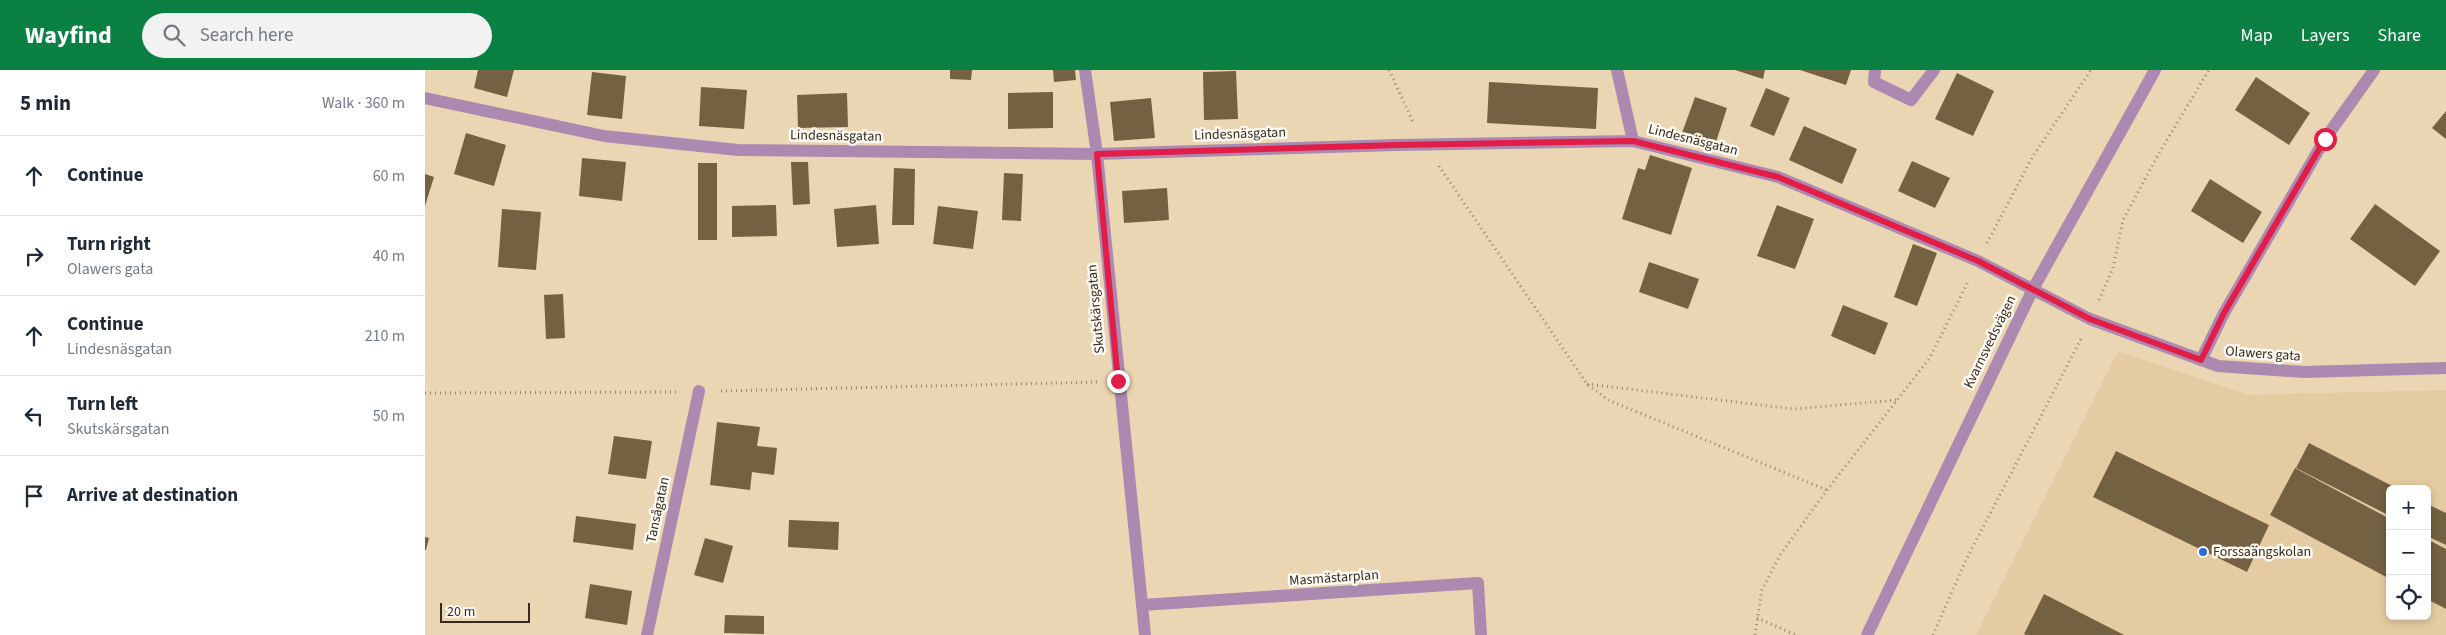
<!DOCTYPE html>
<meta charset="utf-8">
<style>
:root{--surface:#fff;--page:#f2f2f3;--text:#1f2937;--muted:#747a83;--line:#e0e1e3;--accent:#0b8043}
body{margin:0;font-family:"Source Sans 3",sans-serif;background:var(--page);color:var(--text)}
.controls{position:absolute;right:15px;bottom:15px;display:grid;overflow:hidden;border-radius:8px;box-shadow:0 2px 8px #0003}
.controls button{width:45px;height:45px;display:grid;place-items:center;padding:0;border:0;border-bottom:1px solid var(--line);background:var(--surface);color:var(--text);font:25px sans-serif}
.scale{position:absolute;left:15px;bottom:12px;width:90px;box-sizing:border-box;padding-left:5px;border:2px solid #332b1d;border-top:0;font-size:14px;line-height:18px;white-space:nowrap;color:#332b1d;-webkit-text-stroke:4px #fef9f2;paint-order:stroke}
.stop{position:absolute;width:15px;height:15px;margin:-11px;border:4px solid #e11d48;border-radius:50%;background:#fff}
.stop.end{background:#e11d48;border-color:#fff;box-shadow:0 1px 5px #0008}
.list{margin:0;padding:0;list-style:none}
h2{display:flex;justify-content:space-between;align-items:center;height:65px;margin:0;padding:0 20px;font-size:21px}
h2 small{font-size:16px;font-weight:400;color:var(--muted)}
.list li{display:grid;grid-template-columns:32px 1fr auto;gap:15px;align-items:center;box-sizing:border-box;height:80px;padding:0 20px;border-top:1px solid var(--line)}
.list b{display:block;font-size:19px;white-space:nowrap}
.list p{margin:0;font-size:16px;white-space:nowrap;color:var(--muted)}
.list em{font-size:16px;font-style:normal;color:var(--muted)}
.icon{flex:none;width:28px;height:28px;fill:none;stroke:currentColor;stroke-width:2;stroke-linecap:round;stroke-linejoin:round}
.map{position:relative;flex:none;width:2021px;height:565px;overflow:hidden}
header{display:flex;align-items:center;gap:30px;box-sizing:border-box;height:70px;padding:0 25px;background:var(--accent);color:#fff}
header strong{font-size:24px}
nav{display:flex;gap:28px;margin-inline-start:auto;font-size:18px}
.search{width:350px;height:45px;background:var(--page);display:flex;align-items:center;gap:12px;box-sizing:border-box;padding:0 18px;border-radius:28px;color:var(--muted);font-size:19px}
main{display:flex}
aside{flex:1;background:var(--surface)}
.map>svg:first-child{display:block}
.built{fill:#e4cba1;fill-rule:evenodd}
.building{fill:#736141}
.lines{fill:none;stroke-linecap:round;stroke-linejoin:round}
.path{stroke:#94856c;stroke-width:3;stroke-dasharray:1 4;stroke-linecap:butt}
.service{stroke:#ab89b1;stroke-width:12}
.minor{stroke:#ab89b1;stroke-width:12}
.tertiary{stroke:#ab89b1;stroke-width:12}
.route{stroke:#e11d48;stroke-width:6}
.poi-dot{fill:#2b6ad7;stroke:#fef9f2;stroke-width:2}
.labels{text-anchor:middle;dominant-baseline:central;stroke-width:5;stroke-linejoin:round;paint-order:stroke}
.street-label{font-size:14px;fill:#332b1d;stroke:#fef9f2}
.poi-label{font-size:14px;fill:#332b1d;stroke:#fef9f2;text-anchor:start}
</style>
<header>
<strong>Wayfind</strong>
<div class="search"><svg class="icon" aria-label="search" viewBox="0 0 24 24"><circle cx="10" cy="10" r="6"/><path d="M15 15l6 6"/></svg>Search here</div>
<nav><a>Map</a><a>Layers</a><a>Share</a></nav>
</header>
<main>
<aside>
<h2>5 min<small>Walk · 360 m</small></h2>
<ul class="list">
<li><svg class="icon" aria-label="ahead" viewBox="0 0 24 24"><path d="M12 20V5M6 11l6-6 6 6"/></svg><div><b>Continue</b></div><em>60 m</em></li>
<li><svg class="icon" aria-label="right" viewBox="0 0 24 24"><path d="M7 20v-9h11M14 6l5 5-5 5"/></svg><div><b>Turn right</b><p>Olawers gata</p></div><em>40 m</em></li>
<li><svg class="icon" aria-label="ahead" viewBox="0 0 24 24"><path d="M12 20V5M6 11l6-6 6 6"/></svg><div><b>Continue</b><p>Lindesnäsgatan</p></div><em>210 m</em></li>
<li><svg class="icon" aria-label="left" viewBox="0 0 24 24"><path d="M17 20v-9H6M10 6l-5 5 5 5"/></svg><div><b>Turn left</b><p>Skutskärsgatan</p></div><em>50 m</em></li>
<li><svg class="icon" aria-label="arrive" viewBox="0 0 24 24"><path d="M6 21V4h12l-3 4 3 4H6"/></svg><div><b>Arrive at destination</b></div></li>
</ul>
</aside>
<div class="map">
<svg width="2021" height="565" viewBox="0 0 2021 565">
<rect width="100%" height="100%" fill="#ebd6b3"/>
<!-- built -->
<path class="built" d="M1693,281L1824,325L2021,320V565H1551ZM1965,419H2002V546H1965Z"/>
<!-- building -->
<path class="building" d="M53,0H89L82,27L49,18Z
M525,0H547L546,10L525,9Z
M628,0H650L651,10L629,12Z
M1310,0H1340L1338,9Z
M1375,0H1426L1421,15Z
M811,1L813,49L779,50L778,2Z
M167,2L201,6L197,49L162,45Z
M1532,3L1569,21L1548,66L1510,49Z
M1831,7L1885,43L1864,75L1810,40Z
M1064,12L1173,18L1171,59L1062,53Z
M276,17L322,20L319,59L274,56Z
M1341,18L1365,28L1349,66L1325,56Z
M628,22V58L583,59V23Z
M422,23L423,57L373,58L372,25Z
M1270,27L1302,38L1290,75L1257,63Z
M726,28L730,68L689,71L685,32Z
M2021,41V69L2007,58Z
M1379,56L1432,79L1417,114L1364,90Z
M41,63L81,75L69,116L29,104Z
M1225,85L1267,98L1246,165L1197,149L1213,98L1220,100Z
M157,88L201,92L197,131L154,126Z
M1487,91L1525,108L1510,138L1473,121Z
M366,92H383L385,134L368,135Z
M273,93H292V170H273Z
M469,98L490,99L489,155H467Z
M579,103L598,104L596,151L577,150Z
M0,104L9,107L0,136Z
M1785,109L1837,142L1818,173L1766,141Z
M742,118L744,150L699,153L697,121Z
M1950,134L2015,181L1990,216L1925,169Z
M351,135L352,166L307,167V136Z
M451,135L454,174L412,177L409,139Z
M1352,135L1389,149L1370,199L1332,186Z
M513,136L553,141L548,179L508,174Z
M77,139L116,142L111,200L73,197Z
M1488,174L1512,183L1492,236L1469,227Z
M1224,192L1274,209L1263,239L1214,222Z
M138,224L140,268L121,269L119,225Z
M1418,235L1463,253L1450,285L1406,266Z
M292,352L335,357L332,376L352,378L349,405L327,402L325,420L285,415Z
M189,366L227,371L221,409L183,404Z
M1884,373L1973,419H1965V446L1871,398Z
M1691,381L1844,455L1822,502L1668,427Z
M1870,398L1965,449V509L1845,445Z
M2002,434L2021,443V475L2002,466Z
M151,446L211,454L208,480L148,472Z
M364,450L414,452L413,480L363,477Z
M0,467L4,468L1,480H0Z
M280,468L308,476L298,513L269,505Z
M2002,469L2021,479V539L2002,529Z
M165,514L207,521L202,555L160,548Z
M1619,524L1699,565H1601L1599,564Z
M300,545L339,546V564L299,563Z"/>
<g class="lines">
<!-- path -->
<path class="path" d="M964,0L989,54
M1014,96L1162,314L1183,330L1402,420
M1562,173L1608,86L1666,0
M1674,230L1688,198L1698,150L1733,85L1784,0
M1162,314L1369,339L1472,330
M296,321L674,312
M0,323L252,322
M1332,548L1371,565
M1330,565L1337,520L1355,485L1402,420L1504,289L1544,210
M1508,565L1540,492L1657,267"/>
<!-- service -->
<path class="service" d="M1450,0L1449,12L1486,30L1509,0
M1776,290L1799,243L1900,69L1949,0"/>
<!-- minor -->
<path class="minor" d="M660,0L672,84L720,565
M1192,0L1208,71
M0,28L179,66L313,80L672,84L972,75L1208,71L1353,107L1553,191L1665,249L1793,296L1879,302L2021,298
M717,535L1053,513L1056,565
M222,565L274,321"/>
<!-- tertiary -->
<path class="tertiary" d="M1442,565L1608,219L1730,0"/>
</g>
<g class="lines">
<!-- route -->
<path class="route" d="M693,311L672,84L972,75L1208,71L1353,107L1553,191L1665,249L1776,290L1799,243L1900,69"/>
</g>
<!-- markers -->
<circle class="poi-dot" cx="1778" cy="482" r="5"/>
<g class="labels">
<!-- street labels -->
<g class="street-label">
<text transform="translate(815 64) rotate(-2)">Lindesnäsgatan</text>
<text transform="translate(411 66) rotate(1)">Lindesnäsgatan</text>
<text transform="translate(1268 70) rotate(14)">Lindesnäsgatan</text>
<text transform="translate(671 239) rotate(-95)">Skutskärsgatan</text>
<text transform="translate(1565 272) rotate(-64)">Kvarnsvedsvägen</text>
<text transform="translate(1838 284) rotate(4)">Olawers gata</text>
<text transform="translate(233 440) rotate(-78)">Tansågatan</text>
<text transform="translate(909 508) rotate(-4)">Masmästarplan</text>
</g>
<!-- poi labels -->
<g class="poi-label">
<text x="1788" y="482">Forssaängskolan</text>
</g>
</g>
</svg>
<div class="controls">
<button>+</button>
<button>−</button>
<button><svg class="icon" aria-label="locate" viewBox="0 0 24 24"><circle cx="12" cy="12" r="6"/><path d="M12 2v4M12 18v4M2 12h4M18 12h4"/></svg></button>
</div>
<div class="scale">20 m</div>
<div class="stop" style="left:1900px;top:69px"></div>
<div class="stop end" style="left:693px;top:311px"></div>
</div>
</main>
